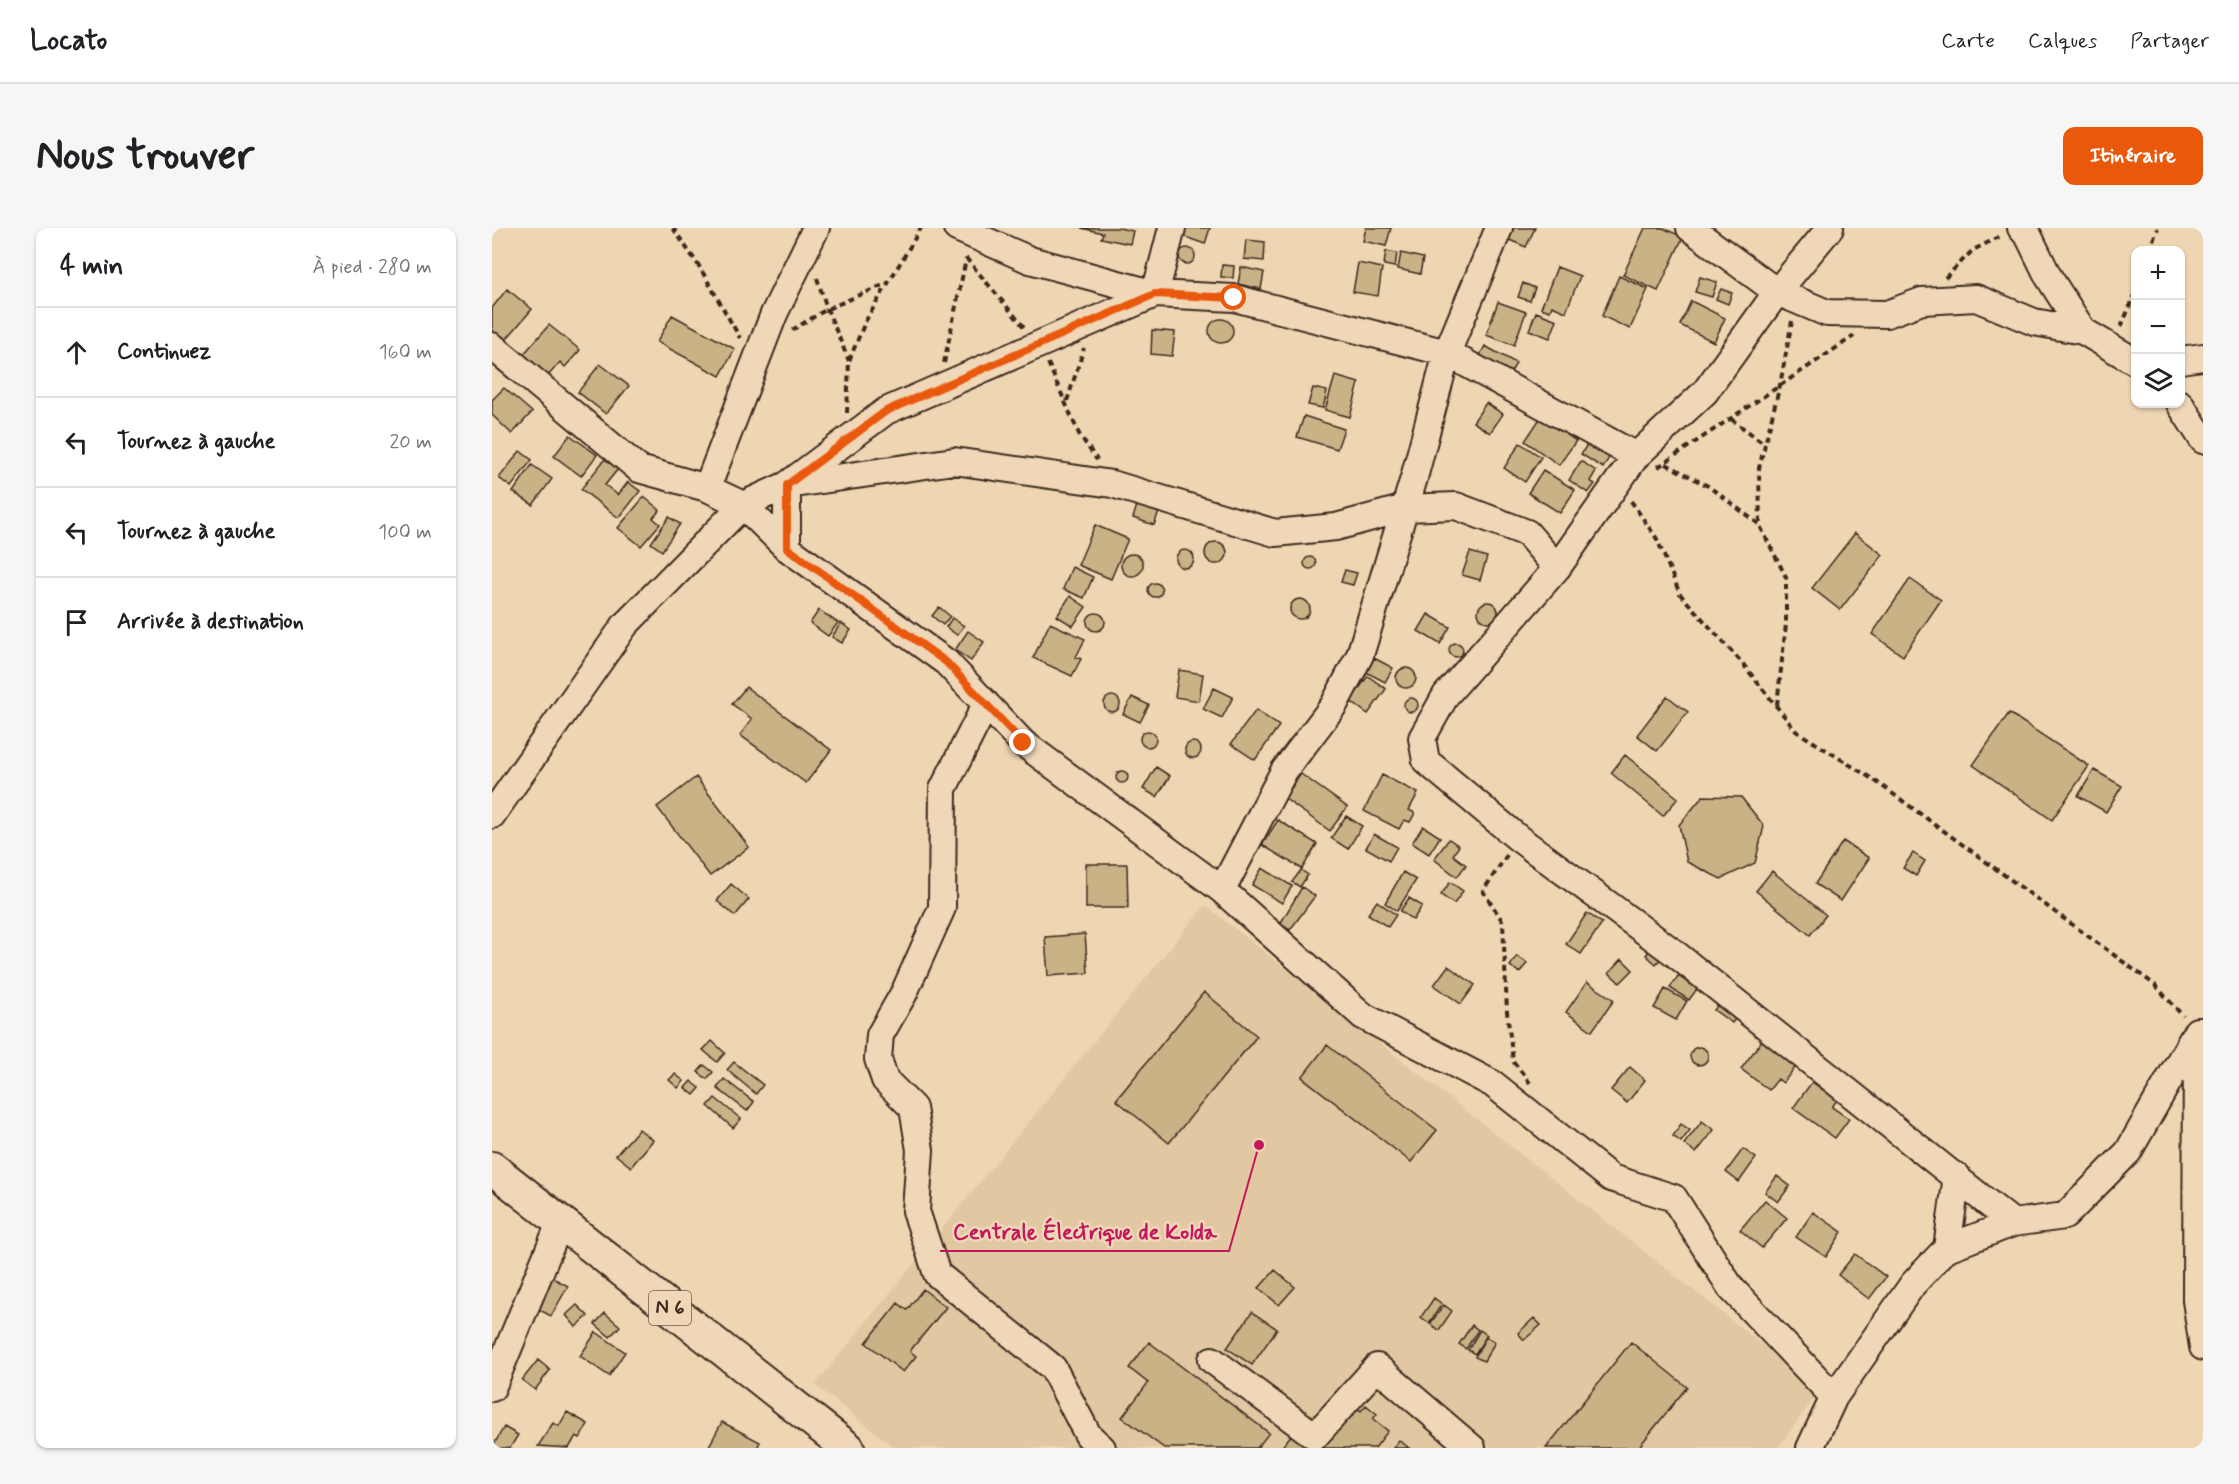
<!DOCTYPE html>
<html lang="fr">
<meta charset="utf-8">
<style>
:root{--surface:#fff;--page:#f6f6f6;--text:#202124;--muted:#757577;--line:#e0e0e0;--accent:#ea580c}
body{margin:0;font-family:Mynerve,sans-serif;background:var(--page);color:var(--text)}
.controls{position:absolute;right:18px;top:18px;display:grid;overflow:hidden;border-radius:12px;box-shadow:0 2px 4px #0004}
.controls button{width:54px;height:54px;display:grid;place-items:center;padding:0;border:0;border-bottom:2px solid var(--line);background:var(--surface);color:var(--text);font:30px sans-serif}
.stop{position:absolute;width:18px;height:18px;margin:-14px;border:4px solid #ea580c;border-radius:50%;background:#fff}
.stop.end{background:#ea580c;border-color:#fff;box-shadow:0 2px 6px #0008}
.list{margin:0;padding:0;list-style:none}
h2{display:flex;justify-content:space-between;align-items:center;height:78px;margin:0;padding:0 24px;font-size:26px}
h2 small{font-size:20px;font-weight:400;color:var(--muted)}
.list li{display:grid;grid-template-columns:39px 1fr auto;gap:18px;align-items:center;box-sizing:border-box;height:90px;padding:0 24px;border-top:2px solid var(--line)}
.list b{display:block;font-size:22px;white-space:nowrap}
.list em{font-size:20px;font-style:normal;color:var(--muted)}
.icon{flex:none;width:33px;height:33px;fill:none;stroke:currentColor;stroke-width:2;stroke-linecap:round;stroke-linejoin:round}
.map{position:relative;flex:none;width:1711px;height:1220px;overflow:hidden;border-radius:12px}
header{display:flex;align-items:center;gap:36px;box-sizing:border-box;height:84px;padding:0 30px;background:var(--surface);border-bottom:2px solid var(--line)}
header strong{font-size:28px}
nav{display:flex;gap:33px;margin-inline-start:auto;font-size:21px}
.intro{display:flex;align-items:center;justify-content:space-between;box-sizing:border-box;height:144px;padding:0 36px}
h1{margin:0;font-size:42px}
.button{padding:15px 27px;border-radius:12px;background:var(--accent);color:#fff;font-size:21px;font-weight:700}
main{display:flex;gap:36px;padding:0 36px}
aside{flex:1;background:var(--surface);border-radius:12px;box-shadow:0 2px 4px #0004}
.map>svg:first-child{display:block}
.built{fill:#e1c8a3}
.building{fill:#cab287;stroke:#3b2a1e;stroke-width:1.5}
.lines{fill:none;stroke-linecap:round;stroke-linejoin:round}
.minor-casing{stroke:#3b2a1e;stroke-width:30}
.major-casing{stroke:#3b2a1e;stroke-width:36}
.path{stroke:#3b2a1e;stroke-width:4;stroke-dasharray:6 4.5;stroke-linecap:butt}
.minor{stroke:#f0d7b8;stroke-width:26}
.major{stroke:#f0d7b8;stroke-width:32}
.route{stroke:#ea580c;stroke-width:8}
.labels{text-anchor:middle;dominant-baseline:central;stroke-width:5;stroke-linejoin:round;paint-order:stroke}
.shield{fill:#f0d7b8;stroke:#715e4c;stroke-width:1.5}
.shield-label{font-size:20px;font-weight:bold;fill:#3b2a1e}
.leader{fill:none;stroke:#c2185b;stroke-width:2}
.callout-dot{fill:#c2185b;stroke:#f0d7b8;stroke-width:2}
.callout-label{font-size:22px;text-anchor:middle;font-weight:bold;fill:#c2185b;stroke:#f0d7b8;stroke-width:5;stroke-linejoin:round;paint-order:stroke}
</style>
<header>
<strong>Locato</strong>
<nav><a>Carte</a><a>Calques</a><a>Partager</a></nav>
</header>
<div class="intro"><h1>Nous trouver</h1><a class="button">Itinéraire</a></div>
<main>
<aside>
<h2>4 min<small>À pied · 280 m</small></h2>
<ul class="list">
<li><svg class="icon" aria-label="ahead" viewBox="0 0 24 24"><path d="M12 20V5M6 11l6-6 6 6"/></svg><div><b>Continuez</b></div><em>160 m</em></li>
<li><svg class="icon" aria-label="left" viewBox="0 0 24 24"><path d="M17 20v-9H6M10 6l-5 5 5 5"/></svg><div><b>Tournez à gauche</b></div><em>20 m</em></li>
<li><svg class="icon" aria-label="left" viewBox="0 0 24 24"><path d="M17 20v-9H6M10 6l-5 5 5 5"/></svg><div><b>Tournez à gauche</b></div><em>100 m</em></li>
<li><svg class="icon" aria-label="arrive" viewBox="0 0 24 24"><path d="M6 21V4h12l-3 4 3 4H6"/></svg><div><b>Arrivée à destination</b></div></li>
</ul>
</aside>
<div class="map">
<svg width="1711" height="1220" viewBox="0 0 1711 1220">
<rect width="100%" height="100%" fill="#efd6b3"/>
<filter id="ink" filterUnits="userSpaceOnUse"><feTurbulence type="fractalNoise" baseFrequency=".0167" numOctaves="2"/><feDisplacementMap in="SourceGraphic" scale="12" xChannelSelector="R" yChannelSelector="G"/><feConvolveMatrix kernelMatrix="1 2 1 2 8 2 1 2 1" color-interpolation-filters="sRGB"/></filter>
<g filter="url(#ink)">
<!-- built -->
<path class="built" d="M713,677L1328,1162L1286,1220H403L323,1157Z"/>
<!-- building -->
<path class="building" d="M589,0H627L641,3L638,16L609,10L611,5Z
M693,0H718L713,16L690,8Z
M874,0H899L894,18L871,13Z
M1020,0H1043L1034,19L1015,11Z
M1153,0H1171L1191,9L1166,63L1131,47Z
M754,12L773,14L772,33L752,31Z
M687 28a8 8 0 1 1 16 0a8 8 0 1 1-16 0Z
M894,23L905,25L903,39L892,37Z
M909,25L931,30L928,46L906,41Z
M866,35L890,40L886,68L861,64Z
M730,37L742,38L741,50L729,49Z
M749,39L772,44L769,61L746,56Z
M1065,39L1088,48L1074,84L1060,78L1058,83L1049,80Z
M1127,48L1156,61L1138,101L1110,88Z
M1208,49L1225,54L1220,69L1203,64Z
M1031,55L1043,60L1038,73L1026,69Z
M15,61L40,81L12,114L0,105V80Z
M1229,61L1240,65L1236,76L1224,71Z
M1199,73L1233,90L1222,114L1188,97Z
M1006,74L1034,84L1022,117L994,107Z
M1044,84L1065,92L1058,110L1037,102Z
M180,87L243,121L228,148L165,114Z
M717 103a12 12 0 1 1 24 0a12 12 0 1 1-24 0Z
M57,97L88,122L73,139L68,134L56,148L31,127Z
M660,102L683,104L680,128L659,126Z
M993,118L1024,135L1018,146L987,129Z
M108,136L137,158L114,186L86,164Z
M843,148L867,155L858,189L833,182Z
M12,160L40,184L20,206L0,187V172Z
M821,160L835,163L831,180L816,177Z
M994,175L1011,186L998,205L981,194Z
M812,188L852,201L845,221L805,209Z
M1049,189L1084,213L1067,237L1033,213Z
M78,207L105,227L89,248L62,228Z
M1098,212L1119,226L1111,240L1089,226Z
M1028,215L1049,229L1033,254L1012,240Z
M28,223L40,232L19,259L7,250Z
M113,231L126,241L113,257L126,267L136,254L148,263L127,290L89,261Z
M1089,233L1104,243L1098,253L1103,256L1096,265L1077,252Z
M40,237L60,251L41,277L21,264Z
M1051,242L1083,262L1068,285L1036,265Z
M152,269L168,282L161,290L168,296L149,318L126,300Z
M647,271L669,278L662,297L641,290Z
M177,289L188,296L170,323L159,315Z
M603,297L636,311L619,351L586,337Z
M1363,305L1391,327L1348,382L1320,360Z
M713 325a11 11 0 1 1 22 0a11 11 0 1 1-22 0Z
M684 331a9 9 0 1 1 18 0a9 9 0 1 1-18 0Z
M978,324L995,329L988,352L970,347Z
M629 337a11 11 0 1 1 22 0a11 11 0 1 1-22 0Z
M812 335a6 6 0 1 1 12 0a6 6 0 1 1-12 0Z
M580,339L601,349L592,370L571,361Z
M853,342L865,345L861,357L849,354Z
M1418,351L1449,372L1411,428L1380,406Z
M656 362a7 7 0 1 1 14 0a7 7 0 1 1-14 0Z
M578,368L594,379L581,398L565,388Z
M798 381a10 10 0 1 1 20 0a10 10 0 1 1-20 0Z
M986 384a10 10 0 1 1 20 0a10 10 0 1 1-20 0Z
M447,379L458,388L451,397L440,388Z
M327,382L346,395L336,408L318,395Z
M595 394a9 9 0 1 1 18 0a9 9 0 1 1-18 0Z
M936,386L958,399L948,416L926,403Z
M460,390L472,398L465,407L454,399Z
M349,395L359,402L350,415L340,409Z
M558,395L593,411L584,429L589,431L580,448L541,430Z
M476,403L492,414L479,433L463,422Z
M957 422a7 7 0 1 1 14 0a7 7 0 1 1-14 0Z
M882,430L901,440L893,454L874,444Z
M904 450a10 10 0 1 1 20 0a10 10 0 1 1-20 0Z
M687,442L711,446L707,473L683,469Z
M876,448L894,461L876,486L858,473Z
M254,459L339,522L314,555L248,507L260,491L240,476Z
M722,460L741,469L730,490L711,481Z
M1175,468L1196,484L1165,523L1145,507Z
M612 476a8 8 0 1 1 16 0a8 8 0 1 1-16 0Z
M640,469L657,477L648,494L631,486Z
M912 477a7 7 0 1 1 14 0a7 7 0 1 1-14 0Z
M764,482L787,498L763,532L739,516Z
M1517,485L1597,538L1560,592L1481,537Z
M648 511a8 8 0 1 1 16 0a8 8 0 1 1-16 0Z
M693 522a8 8 0 1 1 16 0a8 8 0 1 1-16 0Z
M1133,527L1186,570L1171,588L1119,545Z
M664,539L678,548L665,569L651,561Z
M1602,542L1630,558L1614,584L1586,568Z
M624 549a6 6 0 1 1 12 0a6 6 0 1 1-12 0Z
M809,546L855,579L838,603L792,570Z
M890,547L926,565L917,582L923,585L918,594L912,592L907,601L872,583Z
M204,549L257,619L218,648L165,579Z
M1211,568L1249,569L1272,598L1263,635L1229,651L1195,634L1187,597Z
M854,588L870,598L856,621L839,610Z
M786,592L825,616L810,641L770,617Z
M931,598L948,609L937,626L920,615Z
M882,606L905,619L897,633L874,620Z
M957,611L967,618L961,627L974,637L965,649L942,631Z
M1351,613L1377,630L1349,673L1323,656Z
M1421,625L1433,633L1424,648L1411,640Z
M594,636H635L636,680H594Z
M770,640L800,658L790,675L760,657Z
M809,642L816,647L808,659L800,654Z
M1280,643L1334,687L1318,707L1264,663Z
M911,644L924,652L905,683L893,675Z
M958,654L971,663L962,676L949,667Z
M239,656L257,671L243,688L225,673Z
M810,659L823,668L798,702L788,696Z
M917,670L930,678L921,692L908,683Z
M885,673L904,687L896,699L876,686Z
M1095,685L1110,695L1089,726L1074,716Z
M593,706L596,745L556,748L553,709Z
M1162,717L1172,727L1164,736L1154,727Z
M1025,728L1035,735L1028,745L1018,738Z
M1130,731L1141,742L1128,755L1117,745Z
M956,738L983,757L969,776L942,757Z
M1186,748L1205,761L1197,772L1178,760Z
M1095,754L1122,772L1100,803L1074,784Z
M1173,761L1195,773L1184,792L1162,780Z
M712,764L765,808L677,915L624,872Z
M1228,774L1246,787L1240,795L1222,782Z
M1271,811L1305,837L1291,855L1286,851L1277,862L1249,841Z
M220,813L233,825L225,834L211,822Z
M835,817L945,902L919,934L810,849Z
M1198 828a9 9 0 1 1 18 0a9 9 0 1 1-18 0Z
M242,834L271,857L264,866L235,842Z
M212,837L221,844L215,851L206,844Z
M1138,839L1153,852L1135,875L1119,862Z
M183,846L192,853L186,860L177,852Z
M232,851L262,874L255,883L225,860Z
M199,853L208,860L202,867L193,860Z
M1320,854L1345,872L1340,879L1357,891L1343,910L1301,880Z
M223,870L249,891L241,900L216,878Z
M1210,893L1222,902L1204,925L1192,916Z
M1189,896L1198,902L1189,914L1181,908Z
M147,901L161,912L139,939L124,927Z
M1251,921L1264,930L1247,954L1234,944Z
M1285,948L1298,958L1286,974L1273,964Z
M1273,972L1295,990L1270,1020L1248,1002Z
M1321,984L1350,1004L1334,1029L1304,1009Z
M1363,1026L1394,1049L1377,1071L1346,1047Z
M783,1042L803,1059L787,1077L767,1060Z
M59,1049L76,1058L59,1088L42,1079Z
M431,1061L454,1079L418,1123L424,1128L411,1144L374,1115L406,1075L415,1082Z
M942,1070L950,1076L937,1095L929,1089Z
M85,1077L96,1088L84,1099L74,1087Z
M952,1077L960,1083L947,1102L938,1096Z
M760,1084L785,1101L760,1137L735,1120Z
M113,1085L128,1098L118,1109L103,1096Z
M1042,1090L1049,1097L1032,1112L1026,1105Z
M980,1097L986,1102L974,1121L967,1116Z
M988,1102L995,1107L983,1126L976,1122Z
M104,1104L133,1124L117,1148L88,1128Z
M994,1109L1003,1114L992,1133L983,1129Z
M657,1114L777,1205L765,1220H672L630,1189L656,1155L637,1140Z
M1139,1114L1195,1159L1146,1220H1054Z
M46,1132L58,1142L43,1162L30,1152Z
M861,1176L869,1183L874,1177L885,1186L881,1191L896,1203L883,1220H827Z
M75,1184L96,1196L88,1210L84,1208L77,1220L46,1218L61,1195L67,1198Z
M230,1194L268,1214L265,1220H216Z
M12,1199L26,1207L18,1220H0Z
M800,1206L819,1220H789Z
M907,1212L917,1220H901Z"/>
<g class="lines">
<defs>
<path id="minor" d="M465,0L538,32L663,66L742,70L955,125L1144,228
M1198,0L1285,64L1335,85L1395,86L1430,73L1484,70L1542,94L1591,103L1644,134
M1338,0L1285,64L1213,164L1144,228L1065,340L954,467L930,510L934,533L1026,610L1181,724L1521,995L1573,988L1636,924L1705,803H1711
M1529,0L1537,9L1556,48L1591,103
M663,66L680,0
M0,118L147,241L215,260L251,277L295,320L454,434L531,515L730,662L871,788L1001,856L1119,950L1182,970L1239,1060L1342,1169L1421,1056L1455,1020
M1688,132L1711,129
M1688,176L1711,212
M215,260L282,86L324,0
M295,320V257L394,183L663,66
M494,476L451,561L450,680L412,765L388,807L386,831L393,852L421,880L428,922L424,983L445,1046L561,1140L596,1207L610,1220
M0,587L133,397L251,277L295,257L462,233L620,256L783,305L844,299L913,280L964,278L1035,305L1065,340
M730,662L792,543L842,477L868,427L922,250L955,125L1007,0
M1705,805L1704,1072L1711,1119
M1465,948L1455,1020L1521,995
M720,1132L823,1208L885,1139L980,1220
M0,1160L68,995
M1318,1220L1342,1169"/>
<path id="major" d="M0,940L356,1220"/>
</defs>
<!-- minor casing -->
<use href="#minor" class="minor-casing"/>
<!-- major casing -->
<use href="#major" class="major-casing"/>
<!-- path -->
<path class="path" d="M181,0L207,38L248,110
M1657,22L1666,0
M474,30L532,99
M325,50L335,81L357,133
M1453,50L1481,22L1509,8
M1629,99L1644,64
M300,102L335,81L396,55
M452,135L474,31
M556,135L587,206L605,232
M575,173L592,120
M355,185L357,133L373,94L429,0
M1239,191L1273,216
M1174,236L1216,258L1268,297
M1166,239L1362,108
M1139,273L1165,311L1188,366L1251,436L1304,503L1382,552L1663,757L1691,788
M1285,477L1294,396V349L1268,298L1267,240L1288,157L1300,93
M1015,627L991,663L1011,694L1015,784L1021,833L1038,855"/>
<!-- minor -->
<use href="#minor" class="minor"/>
<!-- major -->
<use href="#major" class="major"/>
</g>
</g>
<g class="lines" filter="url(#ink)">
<!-- route -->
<path class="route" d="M531,515L454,434L295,320V257L394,183L663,66L742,70"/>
</g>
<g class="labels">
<!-- shield labels -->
<rect class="shield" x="157" y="1063" width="42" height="34" rx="4.5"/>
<g class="shield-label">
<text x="178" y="1080">N 6</text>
</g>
</g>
<!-- callouts -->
<path class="leader" d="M767 917L737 1023H448"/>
<circle class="callout-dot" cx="767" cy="917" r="6"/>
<g class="callout-label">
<text x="593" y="1011">Centrale Électrique de Kolda</text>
</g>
</svg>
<div class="controls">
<button>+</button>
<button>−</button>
<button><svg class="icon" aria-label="layers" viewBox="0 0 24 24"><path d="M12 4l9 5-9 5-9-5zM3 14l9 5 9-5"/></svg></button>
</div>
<div class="stop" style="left:742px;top:70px"></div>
<div class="stop end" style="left:531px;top:515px"></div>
</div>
</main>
